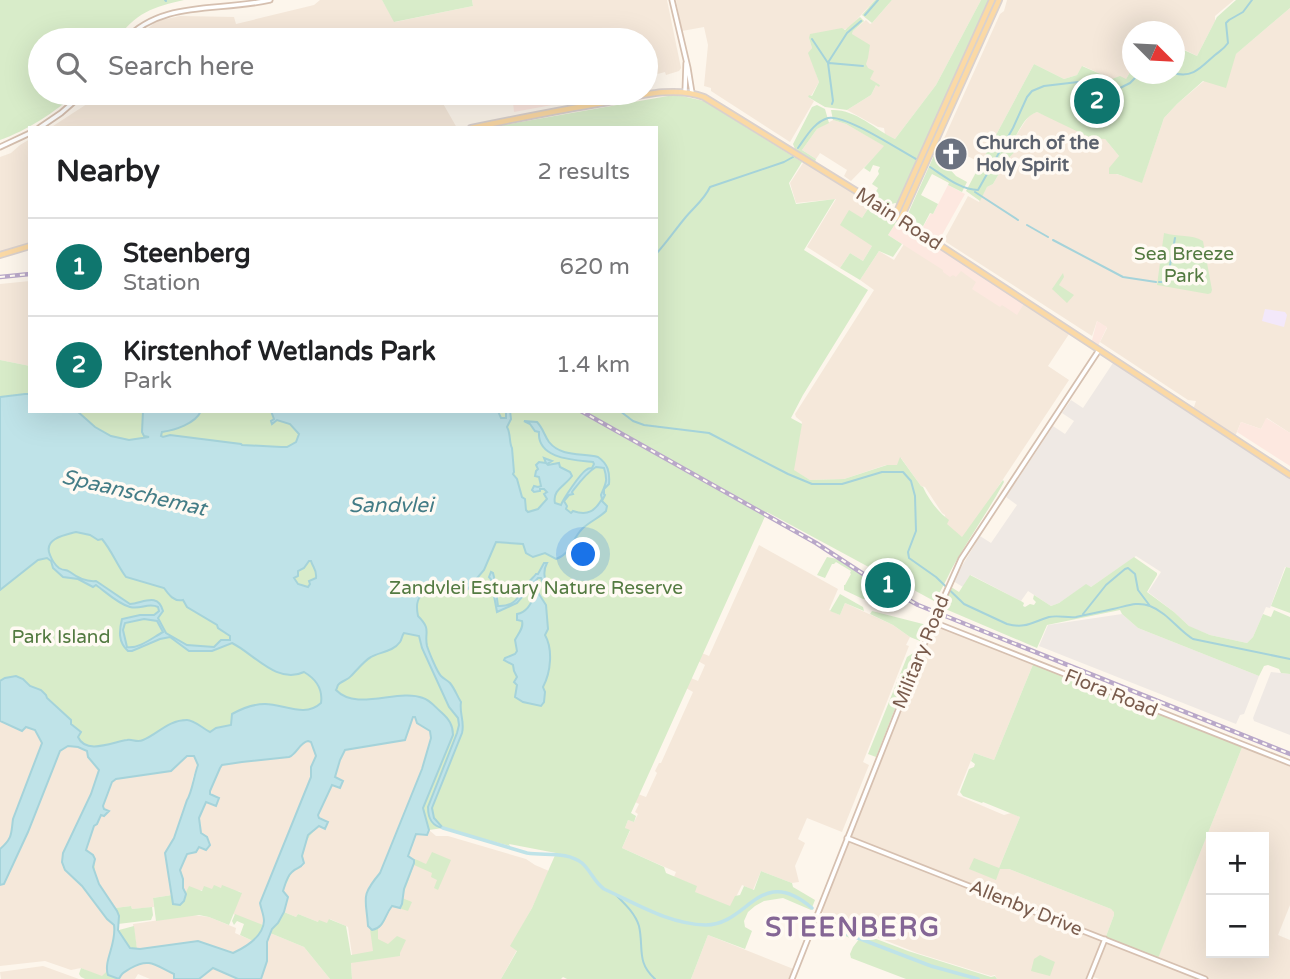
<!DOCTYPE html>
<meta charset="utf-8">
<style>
:root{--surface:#fff;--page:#f2f2f2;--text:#202124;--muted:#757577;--line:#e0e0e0;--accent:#0f766e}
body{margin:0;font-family:"Varela Round",sans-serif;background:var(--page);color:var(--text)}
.controls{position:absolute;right:21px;bottom:21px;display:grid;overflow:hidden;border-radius:0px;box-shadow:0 7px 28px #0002}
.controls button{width:63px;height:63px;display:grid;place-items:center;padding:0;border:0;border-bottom:2px solid var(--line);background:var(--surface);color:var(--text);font:35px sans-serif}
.compass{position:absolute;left:1122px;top:21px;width:63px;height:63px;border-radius:50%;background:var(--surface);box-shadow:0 7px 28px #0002;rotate:114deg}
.you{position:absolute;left:584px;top:555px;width:24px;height:24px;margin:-18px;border:5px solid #fff;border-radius:50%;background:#1a73e8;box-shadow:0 0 0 10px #1a73e833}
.badge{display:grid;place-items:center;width:46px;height:46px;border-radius:50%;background:var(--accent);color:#fff;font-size:23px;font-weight:700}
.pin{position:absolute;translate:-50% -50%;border:4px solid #fff;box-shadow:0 2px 7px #0006}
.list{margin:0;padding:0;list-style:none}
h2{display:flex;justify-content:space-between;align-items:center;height:91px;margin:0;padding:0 28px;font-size:30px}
h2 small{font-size:23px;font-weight:400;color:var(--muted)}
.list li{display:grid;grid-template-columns:46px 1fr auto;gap:21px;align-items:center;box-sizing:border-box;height:98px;padding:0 28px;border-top:2px solid var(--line)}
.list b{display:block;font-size:26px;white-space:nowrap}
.list p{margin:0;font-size:23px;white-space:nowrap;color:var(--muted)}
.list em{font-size:23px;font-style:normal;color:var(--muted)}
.icon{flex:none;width:38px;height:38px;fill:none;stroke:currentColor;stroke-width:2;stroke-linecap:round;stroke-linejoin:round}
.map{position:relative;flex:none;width:1290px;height:979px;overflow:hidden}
.search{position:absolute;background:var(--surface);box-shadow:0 7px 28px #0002;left:28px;top:28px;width:630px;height:77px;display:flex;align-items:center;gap:18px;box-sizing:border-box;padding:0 24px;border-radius:38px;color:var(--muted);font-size:26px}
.panel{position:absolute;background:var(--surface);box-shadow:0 7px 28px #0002;left:28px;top:126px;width:630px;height:287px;border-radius:0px}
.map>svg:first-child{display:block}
.residential{fill:#f5e8da;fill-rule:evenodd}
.commercial{fill:#fde8e0}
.industrial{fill:#efe9e4}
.education{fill:#f3e8fa}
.green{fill:#d8ecc9;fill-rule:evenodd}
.water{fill:#bfe3e8;stroke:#a5d3da;stroke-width:2;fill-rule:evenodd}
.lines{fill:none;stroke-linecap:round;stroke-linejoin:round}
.stream{stroke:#a5d3da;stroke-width:2}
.canal{stroke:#bfe3e8;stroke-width:3.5}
.secondary-casing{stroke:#d6c0b0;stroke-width:7}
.primary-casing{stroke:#dad1cd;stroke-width:8}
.secondary{stroke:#fff;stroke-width:3.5}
.primary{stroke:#fbd9a5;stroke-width:4.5}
.rail-casing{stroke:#b9a8c9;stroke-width:4.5}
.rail{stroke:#fffaf3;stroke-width:2;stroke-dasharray:5;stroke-linecap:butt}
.labels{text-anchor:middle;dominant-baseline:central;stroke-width:7;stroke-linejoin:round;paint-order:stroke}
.worship-label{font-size:19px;font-weight:bold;fill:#5b616d;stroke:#fffaf3;text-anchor:start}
.street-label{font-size:19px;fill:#7a5c4d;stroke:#fffaf3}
.park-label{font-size:19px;fill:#537a41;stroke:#fffaf3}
.water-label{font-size:21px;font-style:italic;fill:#437c86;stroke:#fffaf3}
.district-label{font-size:26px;font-weight:bold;letter-spacing:2px;fill:#846695;stroke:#fffaf3}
</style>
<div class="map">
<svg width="1290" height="979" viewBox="0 0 1290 979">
<rect width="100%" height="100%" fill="#fdf6ec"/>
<!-- residential -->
<path class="residential" d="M320,0H382L395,22L473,6L472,0H667L681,68L679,71L666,75L665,72L650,76L648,68L646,69V40H134L157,21L180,16L234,17L236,24L314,5Z
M676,0H875L849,28L809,38L812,48L809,53L819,82L811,96L810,95L808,97L814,101L790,142L711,91V88L704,86L708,45L704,27L682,31Z
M892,0H981L936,85L895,139L885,134L884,128L878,127L847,110L871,95L876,85H880L870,80L866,64L852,34L853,31L866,20L870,24L872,23Z
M1007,0H1234L1215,16V21L1197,56L1179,47L1177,43L1175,44L1174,32H1132V69L1126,79H1112L1083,66L1077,75L1064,79L1034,64L981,163L942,143L1000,14L1004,11Z
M1290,8V433L1267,418L1261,429L1241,422L1234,439L1193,410L1196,401L1188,400L1100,342L1107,328L1097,321L1092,336L946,242L945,238L968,196L979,202L987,187L993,184L1007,160L1021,144L1014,139L1024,123L1030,115L1037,112L1105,139L1119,156L1113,173L1142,182L1164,118L1177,104Z
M100,93H437L457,128H50L93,100Z
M833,120L846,124L885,146L851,181L844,176L847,170L820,153L816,159L802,150L817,129Z
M30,139V246L0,255V157L11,153L20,145Z
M805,160L873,201L862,218L872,246L863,261L850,253L840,268L807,247L836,199L796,203L790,183Z
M914,228L1071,331L1048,366L1069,380L968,532L962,538L946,524L945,515L942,513L925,487L921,486L901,458L898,465H886L844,479L810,480L793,470L802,422L796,417L795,414L874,290L860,280L879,251L894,260Z
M30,281V366L0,360V284Z
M759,545L838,589L829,610L840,615L845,603L893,625L910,637L906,645L909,646L863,762L869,765L842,832L807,818L798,839L805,843L795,866L799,882L792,883L761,871L753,890L742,885L731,907L694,892L696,886L674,877L676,872L622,848L630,831L625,828L628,820L634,822L638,814L635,812L639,804L635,802L638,794L646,797L657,773L655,771L659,763H661L693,692L686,688L691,678L698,681L705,665L698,661L702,653L709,656Z
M933,622L1034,662L994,760L974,753L957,795L1004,815L1011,813L1020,817L999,868L1000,869H1009L1111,909L1114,911V915L1105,939L1157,960L1243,745L1290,763V905L1278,935L1290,940V979H1099L1091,976L1089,979H997L995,975L991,976L917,953L859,930L855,934L836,924L819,909ZM1211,837H1264V953H1211Z
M412,716L415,717L417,723L430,731L431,738L422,769L380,873L369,886L367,912L368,926L383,922L392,905L402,898L414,863L408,857L416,834L426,835L429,830L436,836H448L526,859L535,865L549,871L532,908L511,946L517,950L501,979H352L351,963L353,962L348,927L330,919L327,924L318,922L298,914L296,917L284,912L283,891L292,872L303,866L304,863L302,856L308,835L319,826L326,829L328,822L319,818L318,816L332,785L340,788L343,782L335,777L340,760L346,750L405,740Z
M0,721L22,731L25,727L36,730L42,743L13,819V831L11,836L8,842L0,849Z
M304,742H311L316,756L311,768V777L260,903L264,919L262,926L233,914L241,892L221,888L186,892L183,888V879L180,870L187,854L196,852L199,847H202L208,841L207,837L202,835L201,833L199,818L206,802L215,806L213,795L210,791L220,768L222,765L242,762L289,757L293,756Z
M68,746L78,747L87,751L88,757L99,769L91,794L79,821L65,870L82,886L107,919L114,925L115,931L112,952L107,965L106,972L102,977L81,968L71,970L45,961L0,966V885L4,884L28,832L56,757L63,748Z
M187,756H194L198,765L193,777L190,796L187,800L174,838L165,853L172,895L153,898L154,907L132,909L131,906L115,908L99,884L93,867L95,859L93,855L86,850L94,826L97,824L101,815L108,810L104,809L103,806L112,782L116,779L161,773Z
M193,915L209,917L236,928L235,933L253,941L233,953L198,941L137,949L133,924Z
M270,933L304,947L330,979H261L267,961V942Z
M708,935L796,970L792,979H691Z
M142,962H150L174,974V979H150L138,974L135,979H119L123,972Z
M43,966L79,979H1L0,972Z
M211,968L237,977L238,979H199Z"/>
<!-- commercial -->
<path class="commercial" d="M512,93H645L618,98L617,94H612L514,112Z
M948,185L965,194L937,244L1025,302L1017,315L1002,305L1000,307L972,289L976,282L961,271L956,277L953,275L950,277L943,272V270L888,235L899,218L920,232L931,213L933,214Z
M1097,321L1107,327L1097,348L1091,344Z
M1266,418L1290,433V466L1237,432L1241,422L1261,429Z"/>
<!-- industrial -->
<path class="industrial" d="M1115,360L1290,475V568L1285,567L1270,608L1266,607L1253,637L1247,643L1210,635L1190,627L1174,612L1148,592L1161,572L1136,556L1091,587L1086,585L1059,603L1051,606L1028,591L1021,601L971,575L963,587L953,581L980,536L991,543L1017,505L1006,497L1053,426L1065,434L1074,421L1062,413L1071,400L1083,408Z
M1122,614L1138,628L1259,676L1244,714L1240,715L1236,724L1039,646L1048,625Z
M1271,672L1290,674V735L1254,721L1253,718Z"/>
<!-- education -->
<path class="education" d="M1265,309L1285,312L1287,315L1284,327L1262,321Z"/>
<!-- green -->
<path class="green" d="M0,0H184C155,6 133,14 117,40H40V93H76C57,111 26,131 0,140Z
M382,0H472L473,6L394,22Z
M875,0H892L872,23L862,15Z
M981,0H989L898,204L895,203L889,205L874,195L878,188L872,184L879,174L878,171L880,167L873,165L870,172L864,168L884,146L846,124L833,120L831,110C856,109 874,129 895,139L936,85Z
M1236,0H1290V8L1236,54L1226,88L1203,81L1177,104L1164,118L1142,183L1117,174H1109V168L1119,156L1105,139L1091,138L1037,112C1025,116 1020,129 1014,139L1022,144L1007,160L993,184L987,187L980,201L966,191L1034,64L1064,79L1077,75L1082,66L1112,79L1120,76L1126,79L1132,69V74H1174L1175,46L1197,56L1217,17Z
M860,17L864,21L853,31L852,34L870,45L868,58L866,64L868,68L874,71L870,79L880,85L879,87L876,85L871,95L847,110L825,107L808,97L809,95L812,96L819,82L808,53L812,48L809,38L810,34L842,28L845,30Z
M668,96H682L704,101L802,162L789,183L796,204L835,199L804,250L868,290L803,395L791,418L802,424L794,470L810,480L844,479L887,465H897L900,457L921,486L923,487C929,500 938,512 949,520L947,524L962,537L1003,480L1004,482C989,510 971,535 955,563C948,575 943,589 934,601L890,577L889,578L767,512L631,813L636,816L634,822L628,820L625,828L630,830L622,848L664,867L666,873L697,886L695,892L730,906L735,896L740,895L744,886L754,890L761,871L792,883L793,887L815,900L811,910L783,898L764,901L755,906L748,912L744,921L745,927L752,931L745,949L708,935L691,979H567L563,977L561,979H501L517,951L510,946L532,908L556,853L509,844L510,846L443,828L429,830L427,835L416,834L408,856L414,860L415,859L426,864L432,852L451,860L438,890L434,888L437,880L431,877L432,873L414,865L402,898L412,902L408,911L392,906C387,913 385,924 378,929V939L388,944L397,936L406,940L400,953V956L351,963L352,979H330L304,947L270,933L267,942V961L261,979H238L213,968L199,979H174V974C156,966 150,957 131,968C125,972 122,972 119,979H85L81,977L79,974L81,968L102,976L106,972L107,965L112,952L115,931L114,925L107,919L82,886L65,870L62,862L63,853L91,794L99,770L88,757L87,751L78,747L68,746L60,751L28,832L4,884L0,885V849C14,836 11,835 13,819L42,743L35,730L26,727L22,731L0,721V360L30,366V411H656V128H487ZM412,717H415L417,723L430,731L431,738L422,769L380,873C360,897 366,897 368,926L370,929L373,951L351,955L346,926L329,919L327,923L319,920L318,922L298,914L296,917L284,912L288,897L283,891L292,872L300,868L304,863C300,848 308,836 319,826L325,829L328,822L319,818L318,815L332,785L340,788L343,781L335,777L340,760L345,750L405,740ZM308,741L311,742L316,756L311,767V777L260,903L264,919L263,925L235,914L232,921L234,925L237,921L244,924L240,935L253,941L233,953L198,941L137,949L134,926L119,930L118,924L151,920L153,915L152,907L132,909L131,906L115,908C104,894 92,876 95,859L93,855L86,850L94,826L97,824L101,815L104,816L109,811L104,809L103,806L112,782L116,779L171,771L187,756H194L198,765C194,775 192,793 187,800L174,838L165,853L172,895L153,898L156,921L199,915L209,917L229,925L242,893L222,885L221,888L214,885L212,889L204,886L202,891L189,886L186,892L183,888V879L180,870L187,854L196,852L199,847L206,850L210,845L207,837L201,833L199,818L206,802L216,806L219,798L210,794V791L220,768L222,765L242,762L289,757C297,754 299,743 308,741Z
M817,105L825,109L829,123L817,129L802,150L816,159L815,162L795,149L793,144L812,107Z
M935,153L956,176L967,182L962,192L948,185L949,183L932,174L921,195L938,204L933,214L930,213L921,230L909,221L907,216Z
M871,204L897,221L888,235L902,244L893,257L879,251L860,280L840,268L850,253L863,261L872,246L840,225L849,210L862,218Z
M1164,233C1178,237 1191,234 1203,241L1212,290L1211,293L1208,294L1157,285Z
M1063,273L1064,277L1059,285L1074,295L1067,303L1052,289Z
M827,557L837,559L884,589L880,595L871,592L868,596L872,599H863L844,590V585H845L851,574L850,573L851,571L836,562L834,564H832L825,578L817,575Z
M1134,557L1157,573V575L1147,592L1174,612L1189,626L1210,635L1247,643L1253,637L1263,614L1271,617L1274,610L1290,617V674L1281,673L1279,669L1268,665L1264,666L1259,676L1138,628L1122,614L1120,610L1047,625L1037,648L943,608L951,587L959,592L970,575L1021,601L1024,603L1023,606L1025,607L1030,604L1034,605L1036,602L1033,599L1034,595L1051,606L1059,603L1086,584L1091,587Z
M1286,567L1290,568V613L1271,606Z
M840,594L863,607L864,611L845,603L840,615L830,611Z
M872,611L923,624L926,627L920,641L910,637L893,625L870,614Z
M918,650L876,757L868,754L907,657Z
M1034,662L1243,745L1157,961L1105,939L1114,915V912L1111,909L1009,869H1000L996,880L969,869L974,858L999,868L1020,817L983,802L982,803L963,796L960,792L969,769L974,767L975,764L971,761L974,753L994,760Z
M824,913L836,924L855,934L852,939L834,931L821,921Z
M863,934L908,951L991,977L995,976L997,979H906L851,958L850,954L853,947Z
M1040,955L1055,962L1050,976L1031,971L1034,959Z"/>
<!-- water -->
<path class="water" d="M25,394H30V411H77L95,427L111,436L129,440L149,437L144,436L142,432L143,411H201C195,424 175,430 162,432L161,436L163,437L170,435L241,444L242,445L281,447H287L296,442L299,434L290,424L277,420L272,424L271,421L274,419L271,411H498L501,418H506V411H510L511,419L507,427C511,434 509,443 512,448L514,472L513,474L517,479L522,497L525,499L526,510L528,512L538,509L547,499L544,494L547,492L544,489H540V491L534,492L532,490L534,486L538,487L541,486L539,477L535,476L536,471L538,469L536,465L539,462L546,463L544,458L552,461L547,464L548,465L559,463L560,467L570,472L572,476C565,486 552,490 555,503L561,505C563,499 580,474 586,470C587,469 590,468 592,468L594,464L593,462C574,460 537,459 539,432L535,431L530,424L524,421L537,422C543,428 544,435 549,442C561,457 581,453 598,457C608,464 610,472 609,484L604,489V494L605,495L602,501L607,506L606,511C599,518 589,522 582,529C572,539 571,554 556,559L545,553L533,557L526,553L523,544L496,542L484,570L467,590L459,589L443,593L442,591C421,592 414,596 418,616C432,630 424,632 427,646C429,652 437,672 441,676C444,679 447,680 450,683C455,689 457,696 461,702C459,713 465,722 462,733L432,808L434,818L443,828C432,826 428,819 428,807L457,733L459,725L458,718L449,707L422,648L419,636L404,633C402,635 402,639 400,642C393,652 379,652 371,657C365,660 355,672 351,676C348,680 341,681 338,685C337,687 337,689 336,690C357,712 398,688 423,698C430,700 435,707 441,712C449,719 453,725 453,735L423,808L429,830L427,835L416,834L408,856L414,860V863L404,889L402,904L400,908L392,906C384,916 385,927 372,930L368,926C366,897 360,897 380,873L422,769L431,738L430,731L417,723L415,717H413L405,740L345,750L340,760L335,777L343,781L340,788L332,785L318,815L319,818L328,822L325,829L319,826L308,835L302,856L304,863C300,869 297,867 292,872C287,876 285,885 283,891L288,897L284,912L278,923L272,929L267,942V961L261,979H238L213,968L199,979H174V974C156,966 150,957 131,968C125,972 122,972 119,979L108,975C103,961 117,944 114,925L107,919L82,886L65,870L62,862L63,853L91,794L99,770L88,757L87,751L78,747L68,746L60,751L28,832L4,884L0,885V849C13,838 11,833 13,819L42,743L35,730L26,727L22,731L0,721V681L5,678L16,676L23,679L30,686L41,690L46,695L47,698L71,720V724L81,732L78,737C86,755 113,742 127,740C133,739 137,743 143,740C158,734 168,720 187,720C194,720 202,728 210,732L216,728L231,725L232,714C243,708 253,704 265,704C284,704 305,718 321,703C323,689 316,679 304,672C277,685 253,653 232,643L212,651H189L170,637L160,639L132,651H128C118,642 119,631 122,619L140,615H154L159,611L158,607C148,602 141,610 130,607C118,604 106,592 96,585L93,587L78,579L63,577L53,568L51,561L47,558L38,560L0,590V397ZM596,467L604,468C608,481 606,483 601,495L602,499C595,511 588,516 573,511L571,513L566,509L567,506L564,501L569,495L573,494L572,492C579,483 586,473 596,467ZM76,532L90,535L98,540L102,539C112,551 117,565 126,577L164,588C169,595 174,602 183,600L187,607L217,625L218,628L230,636V640H221L214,647L187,645L166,633L158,618L163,611C158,592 143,603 130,604L96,581C86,582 78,578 70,572C64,568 66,572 59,568C55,565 52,560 50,555C43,539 64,535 76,532ZM309,561H311C313,568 317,569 316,578L309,581L310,584L308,587L298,584L294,578L298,576V571L304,568ZM144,619L157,621L163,632C152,638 139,649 127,647L123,630L125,623ZM308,741L311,742L316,756L311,767V777L260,903C261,909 264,915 264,921C263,937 246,947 233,953L198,941L140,949L130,948L118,930L119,916L117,911L99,884L93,867L95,859L93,855L86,850L94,826L97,824L101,815L104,816L109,811L104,809L103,806L112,782L116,779L171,771L187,756H194L198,765C194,775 192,793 187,800L174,838L165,853L173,904L180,905L184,901L186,894L183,888V879L180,870L187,854L196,852L199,847L206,850L210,845L207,837L201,833L199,818L206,802L216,806L219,798L210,794V791L220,768L222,765L242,762L289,757C297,754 299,743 308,741Z
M544,563H547C541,574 547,583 549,593L547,592L541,578H538L517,603L497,612L492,585L490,582L492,581L489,577L491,572L493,573L494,577L498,606C518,607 519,593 529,582C531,579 534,577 536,574H538Z
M537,591L546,605L548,629L545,635C553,649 551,672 543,687L545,692L544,702L541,706L523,702L515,697L517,685L514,682L517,677L514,671L513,665L504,660L505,658L515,654L517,651L515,640C518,634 524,628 522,621L517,620V614C529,612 532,600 537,591Z"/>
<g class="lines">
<!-- stream -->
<path class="stream" d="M165,0L166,1
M865,15L878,0
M812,39L828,63L833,101L832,104
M829,61L847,33L861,21
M829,63L863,66
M1174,73C1193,79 1202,66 1215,55C1220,51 1224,49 1228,43L1226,23L1229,20L1243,12L1252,0
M798,148C806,137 814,122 828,118C845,114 899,150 916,159
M930,167C944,176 961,190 978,190L1013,128L1027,97L1032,91L1044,86L1078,82L1097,83L1107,87L1120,88L1130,83L1139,74
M975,192L1018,220
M1027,225L1048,237
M1053,240L1123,277L1156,282
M656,254C667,242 675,230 685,218C694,207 704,200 710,187L784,162L793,157
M1159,282H1167L1175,238
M620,411L633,421L644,425L709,433L788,474L812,484H842L882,472H903L911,481L915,496L916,531L908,552L909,558L936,577L964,604L1007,624C1026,629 1032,622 1049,617C1058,615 1067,618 1076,617C1088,614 1101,612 1113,609C1127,606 1137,601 1150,606C1168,613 1178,630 1193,639L1290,659
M1083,614L1106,585L1125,569L1128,568L1135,574L1138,590L1150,606
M615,894C624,903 635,913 639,926C644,948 636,962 655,979"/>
<!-- canal -->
<path class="canal" d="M443,828L527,853C545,856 567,851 582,863C591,871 594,882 604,889C637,904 669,924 706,925C748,925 760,863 812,908
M822,917L836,928L845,933L931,966L978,979"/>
<defs>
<path id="secondary" d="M672,0L688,68L692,93
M125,40C162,0 218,12 270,0
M685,92L686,63
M39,128L61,113L84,93
M0,147L30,133
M933,622L1290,763
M847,838L1205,979
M792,979L933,622L961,559L1099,350
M1089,979L1105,939"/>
<path id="primary" d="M471,128C515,119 559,110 603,103C635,97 673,85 704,97L874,202L1290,475
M895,216L992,0
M900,220L999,0
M0,255L30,246"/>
</defs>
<!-- secondary casing -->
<use href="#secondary" class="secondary-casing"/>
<!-- primary casing -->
<use href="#primary" class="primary-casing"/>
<!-- secondary -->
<use href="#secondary" class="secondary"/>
<!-- primary -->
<use href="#primary" class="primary"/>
<defs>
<path id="rail" d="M0,277L30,274
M581,411L816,543L874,581L918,605L1290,754"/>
</defs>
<!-- rail casing -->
<use href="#rail" class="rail-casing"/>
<!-- rail -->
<use href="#rail" class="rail"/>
</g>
<!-- icons -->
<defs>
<symbol id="church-disc" viewBox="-11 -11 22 22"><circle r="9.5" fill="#6b7280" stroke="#fffaf3"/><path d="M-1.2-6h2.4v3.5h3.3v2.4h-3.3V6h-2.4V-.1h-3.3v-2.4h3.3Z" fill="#fff"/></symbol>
</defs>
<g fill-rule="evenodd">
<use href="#church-disc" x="932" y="135" width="38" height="38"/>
</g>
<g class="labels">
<!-- worship labels -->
<g class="worship-label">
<text x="976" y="143">Church of the<tspan x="976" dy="22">Holy Spirit</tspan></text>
</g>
<!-- street labels -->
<g class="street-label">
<text transform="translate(899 219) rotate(33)">Main Road</text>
<text transform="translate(921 652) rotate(-68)">Military Road</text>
<text transform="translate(1111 693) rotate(22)">Flora Road</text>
<text transform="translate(1026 908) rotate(22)">Allenby Drive</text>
</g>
<!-- park labels -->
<g class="park-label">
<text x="1184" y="254">Sea Breeze<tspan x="1184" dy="22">Park</tspan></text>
<text x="536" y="588">Zandvlei Estuary Nature Reserve</text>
<text x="61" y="637">Park Island</text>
</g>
<!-- water labels -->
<g class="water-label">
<text transform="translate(134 493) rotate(13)">Spaanschemat</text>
<text x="391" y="505">Sandvlei</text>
</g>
<!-- district labels -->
<g class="district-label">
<text x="853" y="927">STEENBERG</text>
</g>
</g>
</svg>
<div class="controls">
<button>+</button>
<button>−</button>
</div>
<svg class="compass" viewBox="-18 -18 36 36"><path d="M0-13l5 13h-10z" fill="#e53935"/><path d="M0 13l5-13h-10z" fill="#757577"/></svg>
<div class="you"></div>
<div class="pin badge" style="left:888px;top:585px">1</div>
<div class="pin badge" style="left:1097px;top:101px">2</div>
<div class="search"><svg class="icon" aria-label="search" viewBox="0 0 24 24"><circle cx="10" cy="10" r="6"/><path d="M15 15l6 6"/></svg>Search here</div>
<section class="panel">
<h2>Nearby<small>2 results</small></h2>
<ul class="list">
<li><span class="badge">1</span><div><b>Steenberg</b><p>Station</p></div><em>620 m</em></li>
<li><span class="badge">2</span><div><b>Kirstenhof Wetlands Park</b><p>Park</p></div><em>1.4 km</em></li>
</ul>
</section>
</div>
